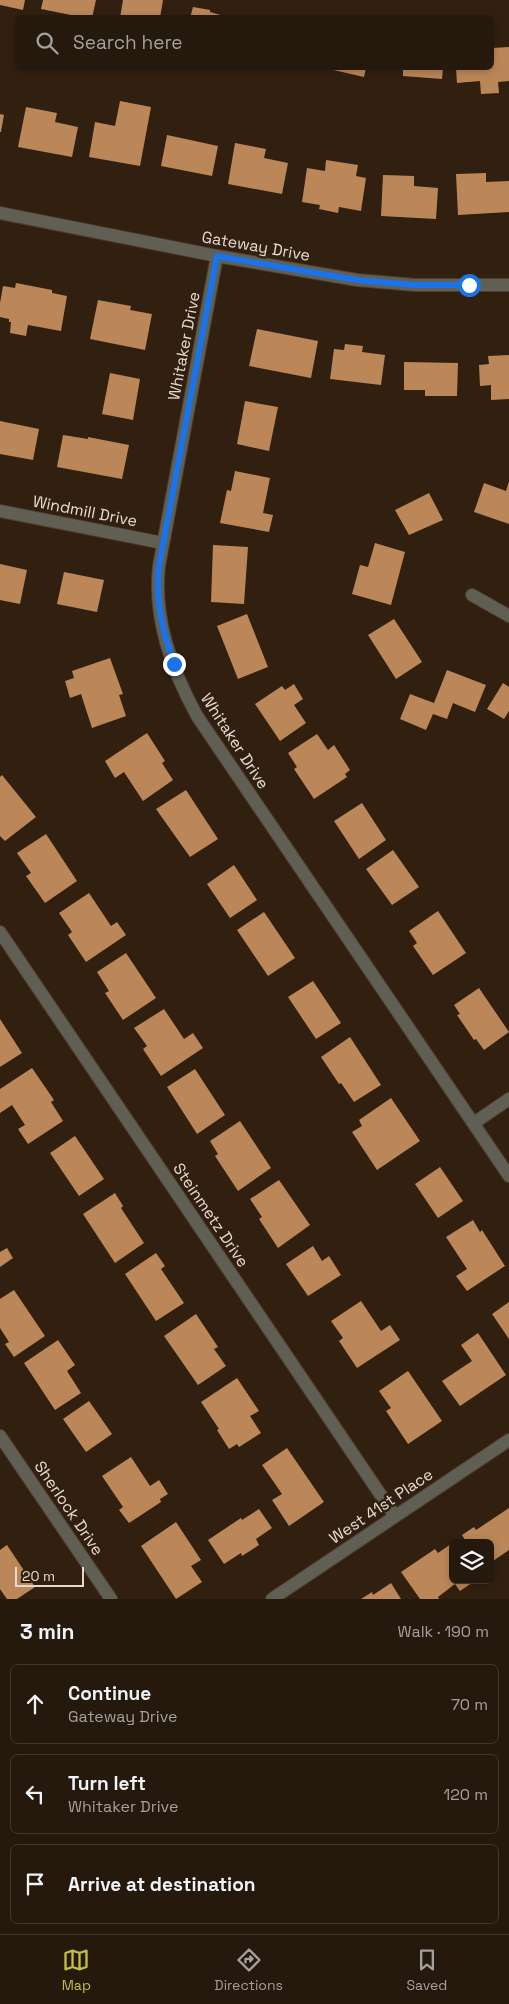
<!DOCTYPE html>
<meta charset="utf-8">
<style>
:root{--surface:#25180c;--page:#2d2115;--text:#f1f3f6;--muted:#a3a09d;--line:#42372d;--accent:#c1be40}
body{margin:0;font-family:"Space Grotesk",sans-serif;background:var(--page);color:var(--text)}
.controls{position:absolute;right:15px;bottom:15px;display:grid;overflow:hidden;border-radius:8px;box-shadow:0 2px 8px #0003}
.controls button{width:45px;height:45px;display:grid;place-items:center;padding:0;border:0;border-bottom:1px solid var(--line);background:var(--surface);color:var(--text);font:25px sans-serif}
.scale{position:absolute;left:15px;bottom:12px;width:69px;box-sizing:border-box;padding-left:5px;border:2px solid #e6dad0;border-top:0;font-size:14px;line-height:18px;white-space:nowrap;color:#e6dad0;-webkit-text-stroke:4px #312010;paint-order:stroke}
.stop{position:absolute;width:15px;height:15px;margin:-11px;border:4px solid #1a73e8;border-radius:50%;background:#fff}
.stop.end{background:#1a73e8;border-color:#fff;box-shadow:0 1px 5px #0008}
.list{margin:0;padding:0;list-style:none}
h2{display:flex;justify-content:space-between;align-items:center;height:65px;margin:0;padding:0 20px;font-size:21px}
h2 small{font-size:16px;font-weight:400;color:var(--muted)}
.list li{display:grid;grid-template-columns:32px 1fr auto;gap:15px;align-items:center;box-sizing:border-box;height:80px;margin:0 10px 10px;padding:0 10px;border:1px solid var(--line);border-radius:8px}
.list b{display:block;font-size:19px;white-space:nowrap}
.list p{margin:0;font-size:16px;white-space:nowrap;color:var(--muted)}
.list em{font-size:16px;font-style:normal;color:var(--muted)}
.icon{flex:none;width:28px;height:28px;fill:none;stroke:currentColor;stroke-width:2;stroke-linecap:round;stroke-linejoin:round}
.map{position:relative;flex:none;width:509px;height:1599px;overflow:hidden}
.search{position:absolute;background:var(--surface);box-shadow:0 2px 8px #0003;left:15px;right:15px;top:15px;height:55px;display:flex;align-items:center;gap:12px;box-sizing:border-box;padding:0 18px;border-radius:8px;color:var(--muted);font-size:19px}
.sheet{height:335px;background:var(--surface)}
nav{display:flex;justify-content:space-around;align-items:center;box-sizing:border-box;height:70px;border-top:1px solid var(--line);background:var(--surface);font-size:14px;color:var(--muted)}
nav a{display:grid;justify-items:center;gap:2px}
nav .on{color:var(--accent)}
.map>svg:first-child{display:block}
.building{fill:#bb8758}
.lines{fill:none;stroke-linecap:round;stroke-linejoin:round}
.minor-casing{stroke:#4e3e2f;stroke-width:14}
.minor{stroke:#605f54;stroke-width:12}
.route{stroke:#1a73e8;stroke-width:6}
.labels{text-anchor:middle;dominant-baseline:central;stroke-width:5;stroke-linejoin:round;paint-order:stroke}
.street-label{font-size:16px;fill:#e6dad0;stroke:#312010}
</style>
<div class="map">
<svg width="509" height="1599" viewBox="0 0 509 1599">
<rect width="100%" height="100%" fill="#312010"/>
<!-- building -->
<path class="building" d="M0,0H25L23,10L0,5Z
M43,0H96L92,18H70L71,15L41,9Z
M123,0H163L160,18H120Z
M193,7L210,10V12L231,18H190Z
M509,47V81L498,82L499,93L481,94L480,81L457,83L456,68H492V48Z
M325,68H366L364,77Z
M403,68H443L442,79L403,76Z
M120,101L151,107L140,166L89,157L95,122L115,126Z
M26,107L57,113L55,122L78,127L72,157L18,147Z
M0,114L4,115L1,132H0Z
M167,135L218,146L212,176L161,166Z
M235,143L266,149L264,158L288,163L282,194L228,184Z
M326,160L358,165L356,176L366,178L361,211L339,207L338,213L319,209L320,205L302,202L307,168L325,171Z
M486,173V182L509,181V212L458,215L456,174Z
M383,175L414,176V186L438,188L436,219L381,216Z
M16,283L52,290V293L67,296L61,331L28,325L26,336L10,333L11,322H9V319L0,317V303L3,286L15,288Z
M98,300L131,306L130,310L152,314L145,350L90,339Z
M257,329L318,341L311,378L249,366Z
M345,344L363,346L362,352L385,355L381,385L330,379L334,349L344,350Z
M509,355V399L491,400V385L480,386L479,365L489,364L488,356Z
M404,362L458,363L457,396H425V390H404Z
M110,373L140,379L133,420L102,414Z
M245,401L278,407L269,451L237,444Z
M0,421L39,429L33,460L0,454Z
M63,435L88,439V437L129,445L122,479L57,467Z
M235,471L270,478L263,513L273,515L269,532L220,523L227,490L231,491Z
M509,481V524L474,512L484,483L506,491Z
M429,493L443,520L409,535L395,510Z
M375,543L405,552L391,605L352,594L360,565L368,567Z
M213,545L248,547L244,604L211,602Z
M0,564L27,570L20,604L0,600Z
M64,572L104,580L97,612L57,604Z
M247,614L268,667L238,679L217,626Z
M394,619L422,662L396,679L368,635Z
M110,658L123,694L119,695L126,716L92,728L81,694L70,698L65,681L74,678L72,671Z
M447,670L486,685L475,712L453,703L447,719L433,714L426,730L400,719L410,694L434,703Z
M503,683L509,687V711L504,719L487,709Z
M294,684L303,699L294,705L306,723L280,741L255,704L282,686L285,690Z
M147,733L165,761L162,763L173,780L143,801L124,772L115,778L105,761Z
M317,734L328,750L334,745L350,770L345,774L347,777L314,799L294,769L297,767L288,753Z
M2,775L36,817L5,841L0,836V777Z
M186,790L218,839L190,857L156,809Z
M362,803L386,840L359,859L334,821Z
M46,834L77,881L45,903L26,876L31,873L17,853Z
M393,850L419,887L392,905L366,869Z
M234,865L257,900L230,918L207,884Z
M89,893L111,926L117,922L126,935L86,962L68,935L72,932L59,913Z
M438,911L466,953L433,975L413,946L417,943L409,931Z
M264,912L295,958L268,976L237,930Z
M126,953L156,998L123,1020L105,993L109,991L97,972Z
M313,981L341,1023L316,1039L288,997Z
M479,988L509,1032L484,1050L476,1039L474,1040L457,1015L460,1014L454,1005Z
M164,1009L184,1039L193,1033L203,1048L161,1076L143,1049L147,1046L134,1028Z
M0,1019L22,1053L0,1067Z
M350,1037L381,1085L354,1102L341,1083L339,1084L321,1057Z
M32,1068L54,1100L51,1102L63,1121L28,1144L18,1129L25,1125L12,1105L0,1113V1089Z
M195,1069L225,1115L197,1134L167,1087Z
M391,1098L420,1141L377,1170L352,1132L362,1126L359,1120Z
M240,1121L271,1168L238,1191L215,1156L218,1154L210,1141Z
M75,1136L104,1179L79,1196L50,1153Z
M440,1167L463,1201L438,1218L415,1184Z
M279,1180L310,1225L278,1248L259,1219L262,1217L250,1199Z
M115,1193L123,1206L121,1208L144,1243L115,1263L83,1214Z
M473,1220L480,1232L482,1230L505,1266L467,1291L456,1276L467,1269L446,1237Z
M313,1246L322,1261L329,1256L341,1275L308,1296L286,1264Z
M7,1248L13,1258L0,1267V1252Z
M156,1253L165,1266L161,1269L184,1303L156,1321L125,1274Z
M14,1290L45,1336L14,1357L5,1344L9,1342L0,1328V1299Z
M361,1301L381,1331L390,1325L400,1340L357,1368L339,1341L343,1338L331,1321Z
M509,1302V1339L492,1314Z
M196,1314L218,1347L214,1349L226,1366L198,1385L164,1336Z
M478,1333L506,1375L460,1406L442,1381L472,1361L461,1345Z
M58,1340L75,1365L67,1371L81,1393L55,1410L24,1363Z
M408,1371L442,1421L408,1444L386,1411L391,1408L379,1391Z
M237,1378L259,1411L250,1416L261,1433L239,1447L237,1444L229,1449L217,1430L219,1429L201,1402Z
M89,1401L112,1434L86,1452L63,1419Z
M287,1448L324,1502L289,1526L272,1500L282,1494L262,1465Z
M131,1457L150,1486L159,1480L168,1494L160,1499L161,1502L129,1523L119,1510L123,1507L102,1476Z
M509,1508V1550L490,1563V1543H467L462,1535L474,1527L476,1530Z
M259,1509L272,1528L256,1539L259,1545L242,1556L241,1553L224,1564L208,1540L241,1518L242,1520Z
M176,1522L201,1560L191,1566L202,1582L176,1599L141,1546Z
M451,1544L453,1547V1580H476L460,1591L455,1584L438,1597L439,1599H420L401,1572L435,1549L438,1553Z
M7,1545L35,1587L17,1599H7L0,1589V1550Z
M391,1583L401,1599H361L372,1592L373,1595Z"/>
<g class="lines">
<defs>
<path id="minor" d="M0,213L217,256L357,280L415,285H509
M217,256L159,566C153,619 172,670 197,716L509,1176
M0,511L163,543
M472,595L509,616
M0,932L395,1516
M474,1123L509,1099
M0,1436L111,1599
M272,1599L509,1440"/>
</defs>
<!-- minor casing -->
<use href="#minor" class="minor-casing"/>
<!-- minor -->
<use href="#minor" class="minor"/>
</g>
<g class="lines">
<!-- route -->
<path class="route" d="M174,664C163,632 155,601 159,566L217,256L357,280L415,285H469"/>
</g>
<g class="labels">
<!-- street labels -->
<g class="street-label">
<text transform="translate(256 246) rotate(10)">Gateway Drive</text>
<text transform="translate(184 346) rotate(-79)">Whitaker Drive</text>
<text transform="translate(85 511) rotate(11)">Windmill Drive</text>
<text transform="translate(235 741) rotate(57)">Whitaker Drive</text>
<text transform="translate(211 1215) rotate(56)">Steinmetz Drive</text>
<text transform="translate(381 1506) rotate(-34)">West 41st Place</text>
<text transform="translate(69 1508) rotate(56)">Sherlock Drive</text>
</g>
</g>
</svg>
<div class="controls">
<button><svg class="icon" aria-label="layers" viewBox="0 0 24 24"><path d="M12 4l9 5-9 5-9-5zM3 14l9 5 9-5"/></svg></button>
</div>
<div class="scale">20 m</div>
<div class="stop" style="left:469px;top:285px"></div>
<div class="stop end" style="left:174px;top:664px"></div>
<div class="search"><svg class="icon" aria-label="search" viewBox="0 0 24 24"><circle cx="10" cy="10" r="6"/><path d="M15 15l6 6"/></svg>Search here</div>
</div>
<section class="sheet">
<h2>3 min<small>Walk · 190 m</small></h2>
<ul class="list">
<li><svg class="icon" aria-label="ahead" viewBox="0 0 24 24"><path d="M12 20V5M6 11l6-6 6 6"/></svg><div><b>Continue</b><p>Gateway Drive</p></div><em>70 m</em></li>
<li><svg class="icon" aria-label="left" viewBox="0 0 24 24"><path d="M17 20v-9H6M10 6l-5 5 5 5"/></svg><div><b>Turn left</b><p>Whitaker Drive</p></div><em>120 m</em></li>
<li><svg class="icon" aria-label="arrive" viewBox="0 0 24 24"><path d="M6 21V4h12l-3 4 3 4H6"/></svg><div><b>Arrive at destination</b></div></li>
</ul>
</section>
<nav>
<a class="on"><svg class="icon" aria-label="map" viewBox="0 0 24 24"><path d="M3 6l6-2 6 2 6-2v14l-6 2-6-2-6 2zM9 4v14M15 6v14"/></svg>Map</a>
<a><svg class="icon" aria-label="directions" viewBox="0 0 24 24"><path d="M12 3l9 9-9 9-9-9zM9 14v-3h6M13 9l2 2-2 2"/></svg>Directions</a>
<a><svg class="icon" aria-label="saved" viewBox="0 0 24 24"><path d="M7 4h10v16l-5-4-5 4z"/></svg>Saved</a>
</nav>
